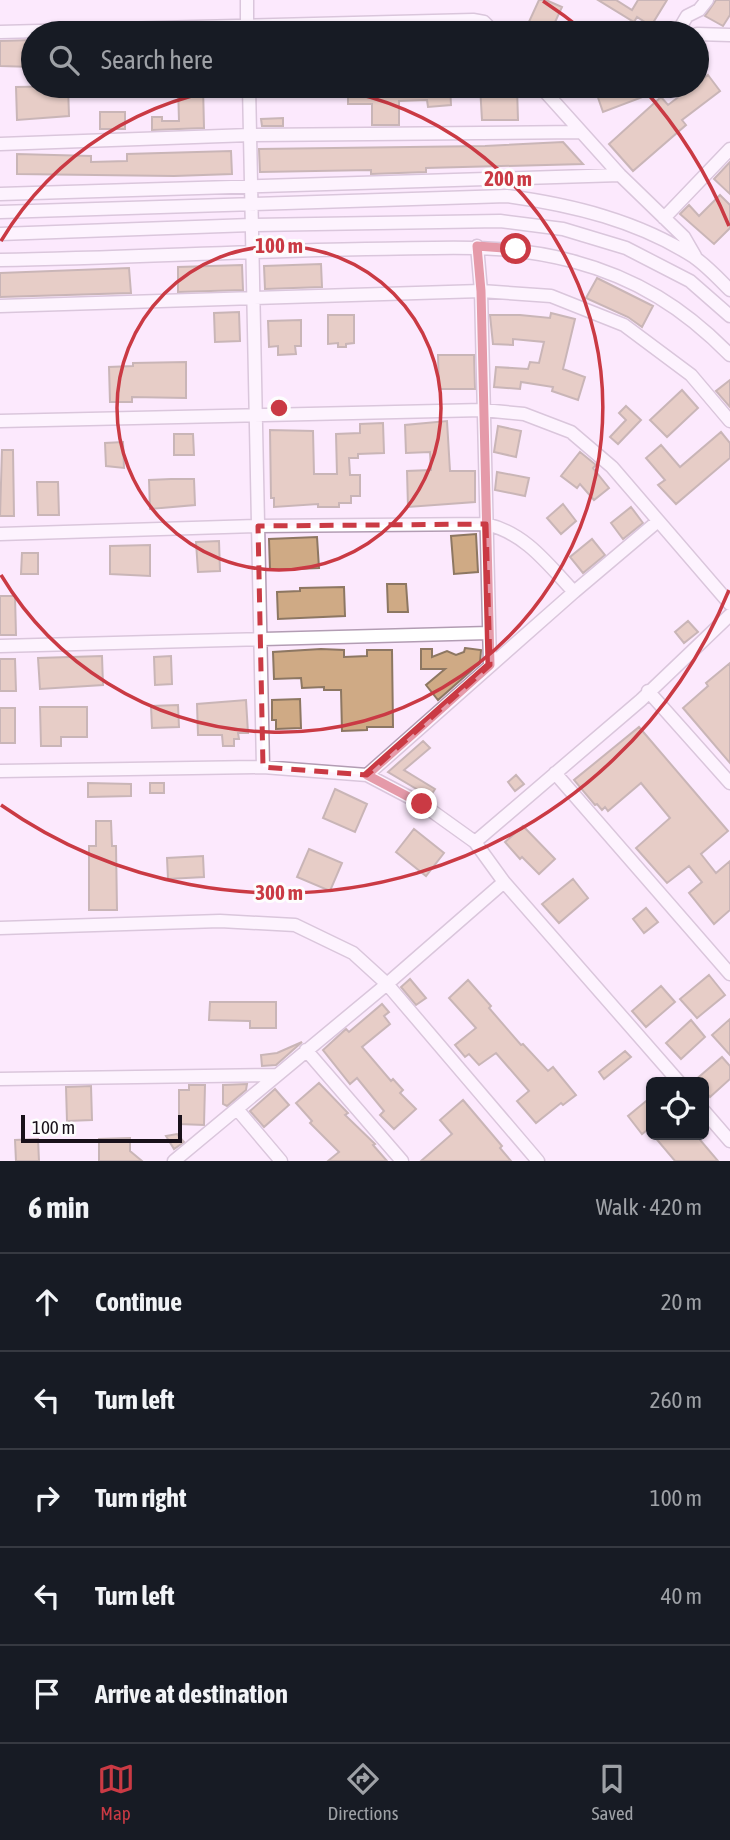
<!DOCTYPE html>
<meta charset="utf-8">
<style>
:root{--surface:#171b24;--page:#20242c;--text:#f1f3f6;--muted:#9ea1a6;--line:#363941;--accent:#ca3a44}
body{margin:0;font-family:"Asap Condensed",sans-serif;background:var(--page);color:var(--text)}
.controls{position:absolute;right:21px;bottom:21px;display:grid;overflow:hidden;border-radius:10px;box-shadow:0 2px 5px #0004}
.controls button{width:63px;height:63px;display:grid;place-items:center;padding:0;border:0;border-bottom:2px solid var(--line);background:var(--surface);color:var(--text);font:35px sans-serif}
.scale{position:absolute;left:21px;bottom:18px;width:161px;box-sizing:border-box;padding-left:7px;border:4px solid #19111a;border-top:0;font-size:19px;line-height:24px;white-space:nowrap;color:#19111a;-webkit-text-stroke:5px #fdfdfd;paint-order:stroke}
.stop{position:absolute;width:21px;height:21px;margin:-16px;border:5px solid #ca3a44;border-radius:50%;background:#fff}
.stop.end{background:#ca3a44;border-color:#fff;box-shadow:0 2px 7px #0008}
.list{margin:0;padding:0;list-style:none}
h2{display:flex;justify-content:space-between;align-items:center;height:91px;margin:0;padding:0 28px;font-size:30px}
h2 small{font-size:23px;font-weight:400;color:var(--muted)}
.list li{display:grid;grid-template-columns:46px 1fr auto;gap:21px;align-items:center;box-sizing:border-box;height:98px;padding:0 28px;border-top:2px solid var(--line)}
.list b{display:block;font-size:26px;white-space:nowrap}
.list em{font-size:23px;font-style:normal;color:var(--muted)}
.icon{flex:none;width:38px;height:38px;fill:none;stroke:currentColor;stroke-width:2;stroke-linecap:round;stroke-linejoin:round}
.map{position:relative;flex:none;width:730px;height:1161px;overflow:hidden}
.search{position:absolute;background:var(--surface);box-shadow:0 2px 5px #0004;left:21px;right:21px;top:21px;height:77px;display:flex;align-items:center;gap:18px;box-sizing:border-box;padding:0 24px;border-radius:38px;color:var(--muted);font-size:26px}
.sheet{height:581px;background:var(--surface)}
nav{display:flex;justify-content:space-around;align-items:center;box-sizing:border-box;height:98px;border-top:2px solid var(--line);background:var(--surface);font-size:19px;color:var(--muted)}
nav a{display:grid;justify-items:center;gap:4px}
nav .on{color:var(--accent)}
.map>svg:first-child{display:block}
.building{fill:#cfaa85;stroke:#8d7762;stroke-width:2}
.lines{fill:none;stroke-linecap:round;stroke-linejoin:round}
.minor-casing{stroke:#b29cb3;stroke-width:15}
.minor{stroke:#fff;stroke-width:12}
.route{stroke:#ca3a44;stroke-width:9}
.marked{fill:none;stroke:#ca3a44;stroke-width:5;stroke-dasharray:14 9;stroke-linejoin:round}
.ring{fill:none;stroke:#ca3a44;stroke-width:3.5}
.centre{fill:#ca3a44;stroke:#fdfdfd;stroke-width:3.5}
.ring-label{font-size:21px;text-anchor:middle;font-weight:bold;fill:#ca3a44;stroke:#fdfdfd;stroke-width:6;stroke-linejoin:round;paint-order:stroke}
</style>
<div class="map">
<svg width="730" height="1161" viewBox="0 0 730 1161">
<rect width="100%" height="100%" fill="#fce9fd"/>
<!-- building -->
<path class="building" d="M539,0H546L562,7L550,33L528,24Z
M598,0H616L632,10L638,0H667L651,26L637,17L634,22Z
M716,0H730V15L723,26L705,16Z
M33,40V67L0,66V41Z
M708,75L720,91L682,120L686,125L633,171L609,144L661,97L668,105L693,86H697V83Z
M68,86L69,116L17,120L16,87Z
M178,86H203L204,128L152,130V117H162V121H179Z
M348,86H450L451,105L428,107L427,100L399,101V125H372V104H348Z
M480,86H492V89L517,88L518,120H482Z
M604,86H608L609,88L617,86H645L648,95L603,112L595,89Z
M100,112H125V129H100Z
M283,118V126H262L261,119Z
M563,142L583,164L426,168V172L371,174V170L260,172L259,149L485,146Z
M231,151L232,174L174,176L17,174V154L91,156V162L127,161V154Z
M730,162V194L714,179Z
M720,195L730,205V228L714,244L680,214L689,205L699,216Z
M321,264L322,287L265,289L264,266Z
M242,265L243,290L178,292V267Z
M129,268L131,293L0,297V273Z
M597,278L653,306L642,327L628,317L586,298Z
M239,312L240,341L215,342L214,313Z
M551,313L575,319L563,369L585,377L578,400L552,391L553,387L521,382L520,389L494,387L496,367L528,369L530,362L539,363L544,342L513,339V345L493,344L490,315H520L550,318Z
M328,315H354V343L346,344V347H338V343L328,344Z
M301,320V346H295L296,354L278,355V346L269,347L268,321Z
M438,355H474L475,389H439Z
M186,362V398L132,397V402H110L109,367L133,366V363Z
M730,380V407L716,391Z
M682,390L698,408L667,437L650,420Z
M626,406L641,420L618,444L610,437L626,420L619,413Z
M447,421L450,471H475V502L408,507L407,471L431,470L430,452L406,453L405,425Z
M383,423L384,453L358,454V458H349L350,475H360V496H351V503H339V507H318V504L274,507V498H271L270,430L313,431L314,474H337L336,434L360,433V424Z
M498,426L521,431L516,457L494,452Z
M721,432L730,443V458L676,504L658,485L665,480L646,458L661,445L680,467Z
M174,434H193L194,455H174Z
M123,442L124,468L106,466L105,443Z
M2,450H13L14,516H0Z
M580,452L596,465L593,468L609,488L594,500L580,484L577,488L561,476Z
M497,472L529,478L525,496L495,490Z
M171,479H194L195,505L150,509L149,480Z
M37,482H58L59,515H38Z
M563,504L576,521L561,534L547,518Z
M631,507L643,523L623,539L611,523Z
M476,534L478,572L454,574L451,536Z
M317,537L319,568L270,570L269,539Z
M592,539L605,555L583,573L570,557Z
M219,541L220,571L198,572L196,542Z
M150,545V576L110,574V546Z
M22,553H38V574H21Z
M387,584H406L408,612H388Z
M344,587L345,616L278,619L277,592L300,591V588Z
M0,596H15L16,635H0Z
M688,621L698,632L684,643L675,632Z
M465,648L481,650L480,663L438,700L426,685L445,669H421V649H432V657L447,651L456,655L464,652Z
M321,649L344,650V657L367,656V650H392L393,727H367V730L342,731L341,690H324V687L302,688L301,678L274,679L273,652Z
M102,656L103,685L40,689L38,658Z
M171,656L172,684L155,685L154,657Z
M0,659H15L16,691H0Z
M730,663V763L683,708L708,686L706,683Z
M300,699L301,728L276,729V720H272V700Z
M246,700L248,733H238L239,739H234V746H223L222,735H198L197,704Z
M178,705L179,727L152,728L151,706Z
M40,707H87V737H61V746H41Z
M0,708H15V743H0Z
M639,727L728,831L701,854L716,873L730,861V910L714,924L689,893L702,882L689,866L667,883L636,848L670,818L641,783L608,811L605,807L602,810L597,804L595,805L574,780Z
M423,741L430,748L404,770L435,789L430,797L388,772Z
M516,775L524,784L515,791L508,782Z
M88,783L131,784V796L88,797Z
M150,783H164V793H150Z
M335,789L367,804L355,832L323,818Z
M96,821H111L112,846H116L117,910H89V846H96Z
M523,826L555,859L539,874L522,857L520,859L505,842Z
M414,829L444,853L426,876L396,852Z
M309,849L342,863L330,891L297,877Z
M203,856L204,877L168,879L167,858Z
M573,879L588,898L559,923L542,904Z
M646,908L658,922L644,933L633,919Z
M709,975L725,995L697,1018L680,999Z
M410,979L426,998L416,1005L401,987Z
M468,980L491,1006L489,1008L521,1045L523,1044L548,1071L553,1067L576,1095L563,1105L561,1103L536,1123L517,1101L529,1091L496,1053L479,1065L469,1054L465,1057L455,1045L476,1028L449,998Z
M661,986L675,1002L646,1027L632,1011Z
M210,1002H276V1028H250V1021L209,1020Z
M382,1004L389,1012L384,1016L390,1024L362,1047L391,1081L393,1079L403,1090L400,1093L416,1109L394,1129L380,1115L384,1111L357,1078L350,1084L323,1050L346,1029L349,1032Z
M730,1019V1055L712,1035Z
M691,1020L705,1037L681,1059L666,1043Z
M302,1042L276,1065L262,1066L261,1055L277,1053Z
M625,1051L631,1057L604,1079L599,1072Z
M722,1057L730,1066V1079L710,1097L704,1090V1082H693Z
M319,1083L348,1113L345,1115L375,1144L373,1145L387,1161H328L339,1152L310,1123L312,1121L296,1103Z
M247,1084L246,1090L227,1106L223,1104V1085Z
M189,1085H205L204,1125L179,1124V1090H189Z
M91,1086L92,1120L67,1121L66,1087Z
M275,1089L289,1105L264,1127L250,1111Z
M651,1097V1127L642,1134L628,1116Z
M463,1100L502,1146L500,1148L511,1161H421L452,1134L440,1120Z
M177,1134L184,1142L174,1149L166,1136Z
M653,1135H686L689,1139L696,1135L718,1161H675Z
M130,1138V1151L142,1161H99V1139Z
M38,1139L39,1161H16L15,1140Z"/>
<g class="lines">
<defs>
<path id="minor" d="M247,0V33
M0,32L473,20L484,22L495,33
M677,33L687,16L699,10L707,0
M697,34L730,35
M249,86L263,767
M540,86L620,175L684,237L695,256
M550,97L566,86
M0,144L250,135L581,132
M0,194L620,175
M0,212L507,196C573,205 638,221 694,257C707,266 719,279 730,290
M664,218L730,149
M0,234L251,225L500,221L563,229L626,248L690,281L730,316
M477,246L481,291L490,665
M0,260C122,258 244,251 366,249C439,249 501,242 572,261C636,278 684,308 730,355
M0,306L481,291L551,296L624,325L691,375L730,421
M0,421L483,410L524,414L571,432L612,467L730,604
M0,534L258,526L486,524C525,533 547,563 574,592
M0,646L489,633
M648,691L730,783
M0,771L263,767L367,775L422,804L475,842L504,882L679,1082
M555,773L730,974
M367,775L574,592L658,521
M475,842L641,700L730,615
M0,928L220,921L295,925L353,953L387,984L538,1161
M306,1050L402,1161
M0,1079L277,1075
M237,1109L281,1161
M704,1111L730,1141
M174,1161L387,984L504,882"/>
</defs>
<!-- minor casing -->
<use href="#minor" class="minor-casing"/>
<!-- minor -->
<use href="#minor" class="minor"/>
</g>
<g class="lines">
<!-- route -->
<path class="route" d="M422,804L367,775L490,665L481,291L477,246L516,249"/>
</g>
<!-- marked area -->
<path d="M0 0H730V1161H0ZM486,524L490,665L367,775L263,767L258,526Z" fill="#fce9fd" fill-opacity=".55" fill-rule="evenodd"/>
<path class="marked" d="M486,524L490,665L367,775L263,767L258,526Z"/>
<!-- distance rings -->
<g class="ring">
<circle cx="279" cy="408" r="162"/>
<path d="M1 241A324 324 0 0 1 245 86M313 86A324 324 0 1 1 1 575"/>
<path d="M729 590A485 485 0 0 1 1 805M543 1A485 485 0 0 1 584 31M642 87A485 485 0 0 1 729 226"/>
</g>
<circle cx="279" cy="408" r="10" class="centre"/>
<g class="ring-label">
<text x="508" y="186">200 m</text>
<text x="279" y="253">100 m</text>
<text x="279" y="900">300 m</text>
</g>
</svg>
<div class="controls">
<button><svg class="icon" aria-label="locate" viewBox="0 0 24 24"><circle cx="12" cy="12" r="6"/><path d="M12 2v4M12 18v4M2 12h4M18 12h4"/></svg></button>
</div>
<div class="scale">100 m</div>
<div class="stop" style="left:516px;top:249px"></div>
<div class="stop end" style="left:422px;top:804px"></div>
<div class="search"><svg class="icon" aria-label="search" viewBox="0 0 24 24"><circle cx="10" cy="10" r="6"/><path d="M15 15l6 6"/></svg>Search here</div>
</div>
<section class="sheet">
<h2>6 min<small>Walk · 420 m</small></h2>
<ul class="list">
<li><svg class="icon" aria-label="ahead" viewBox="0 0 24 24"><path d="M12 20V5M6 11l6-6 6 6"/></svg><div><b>Continue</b></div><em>20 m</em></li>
<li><svg class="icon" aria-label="left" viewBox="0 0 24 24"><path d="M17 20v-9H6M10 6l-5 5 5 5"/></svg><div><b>Turn left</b></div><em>260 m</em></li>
<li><svg class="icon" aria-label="right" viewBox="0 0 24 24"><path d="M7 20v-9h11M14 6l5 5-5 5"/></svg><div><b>Turn right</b></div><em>100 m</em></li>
<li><svg class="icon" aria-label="left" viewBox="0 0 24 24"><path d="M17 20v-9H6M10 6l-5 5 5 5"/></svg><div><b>Turn left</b></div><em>40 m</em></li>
<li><svg class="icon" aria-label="arrive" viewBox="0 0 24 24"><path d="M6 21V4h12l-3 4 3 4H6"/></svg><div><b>Arrive at destination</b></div></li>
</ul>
</section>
<nav>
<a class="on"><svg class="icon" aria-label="map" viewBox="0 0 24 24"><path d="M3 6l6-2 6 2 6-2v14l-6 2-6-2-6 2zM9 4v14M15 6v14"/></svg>Map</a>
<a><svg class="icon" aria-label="directions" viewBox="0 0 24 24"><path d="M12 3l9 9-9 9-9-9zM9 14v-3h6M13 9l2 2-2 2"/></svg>Directions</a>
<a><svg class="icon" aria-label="saved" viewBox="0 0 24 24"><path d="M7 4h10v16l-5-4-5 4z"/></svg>Saved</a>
</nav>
